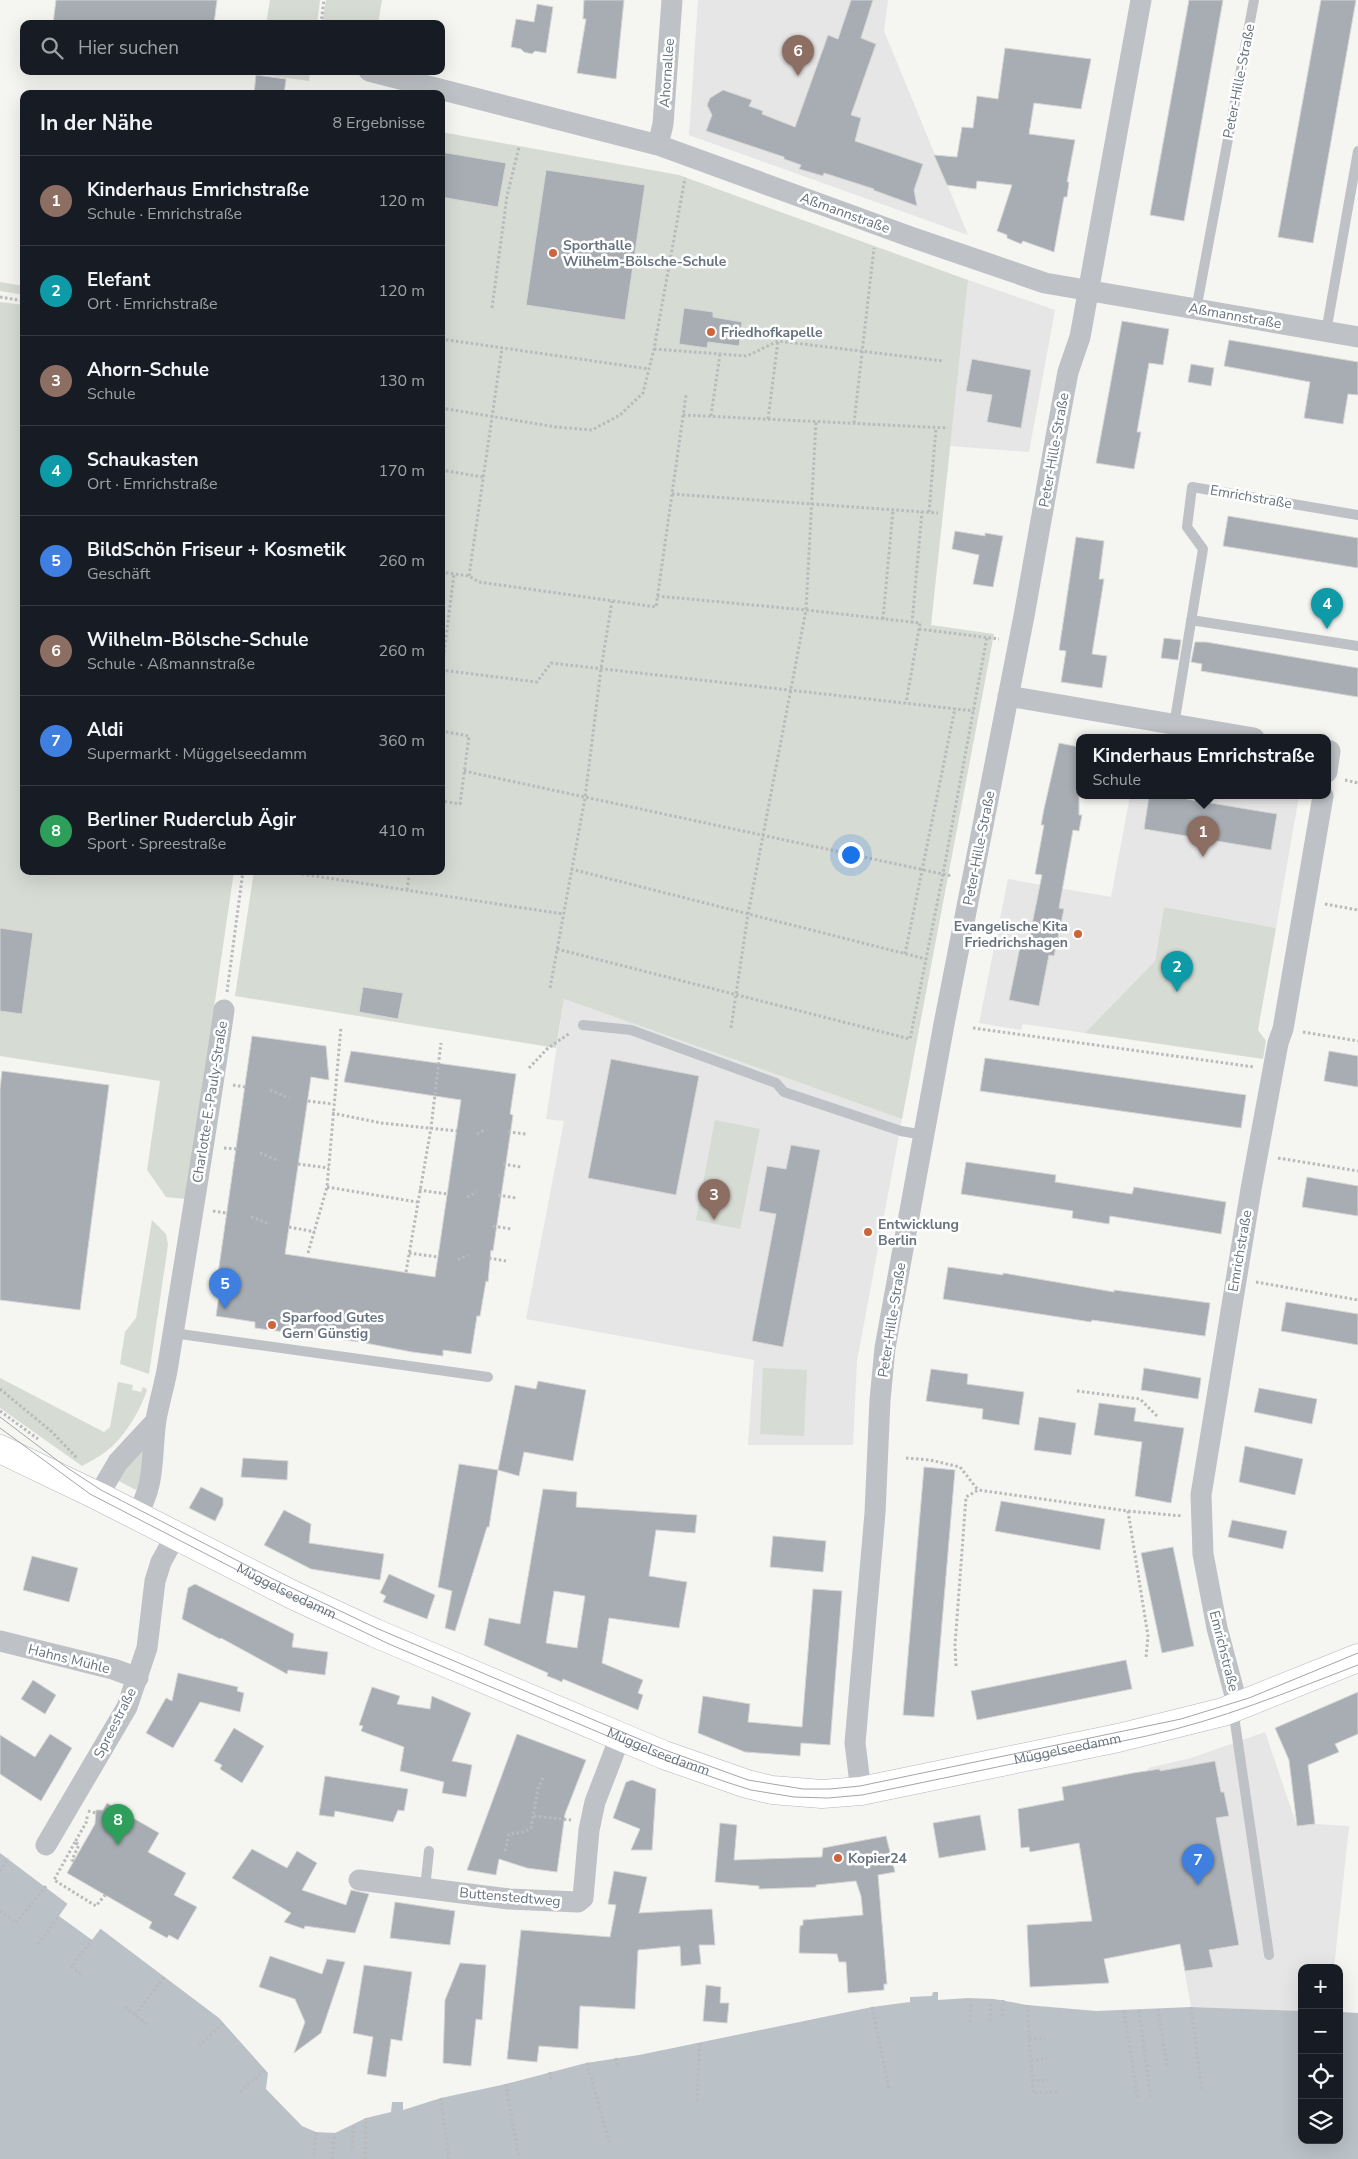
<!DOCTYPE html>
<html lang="de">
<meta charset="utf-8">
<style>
:root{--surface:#171b24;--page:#20242c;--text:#f1f3f6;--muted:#9ea1a6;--line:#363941;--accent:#d93025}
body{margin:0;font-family:"Nunito Sans",sans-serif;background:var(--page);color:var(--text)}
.controls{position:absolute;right:15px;bottom:15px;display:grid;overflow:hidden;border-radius:10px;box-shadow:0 5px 20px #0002}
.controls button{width:45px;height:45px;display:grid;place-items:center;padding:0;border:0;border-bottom:1px solid var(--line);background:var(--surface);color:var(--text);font:25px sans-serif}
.you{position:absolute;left:850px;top:854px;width:18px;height:18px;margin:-12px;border:4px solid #fff;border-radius:50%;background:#1a73e8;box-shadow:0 0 0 8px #1a73e833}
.badge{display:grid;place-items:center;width:32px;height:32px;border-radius:50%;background:var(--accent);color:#fff;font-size:16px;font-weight:700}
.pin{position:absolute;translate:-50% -41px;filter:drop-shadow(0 1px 2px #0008)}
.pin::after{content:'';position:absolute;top:26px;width:18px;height:15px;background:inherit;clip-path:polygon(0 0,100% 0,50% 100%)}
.popup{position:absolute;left:1076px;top:734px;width:255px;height:65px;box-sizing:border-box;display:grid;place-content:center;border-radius:10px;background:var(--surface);filter:drop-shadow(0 1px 4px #0005);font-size:16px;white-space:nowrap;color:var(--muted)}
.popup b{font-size:19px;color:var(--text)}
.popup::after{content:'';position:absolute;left:50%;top:100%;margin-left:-10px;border:10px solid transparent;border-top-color:var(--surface)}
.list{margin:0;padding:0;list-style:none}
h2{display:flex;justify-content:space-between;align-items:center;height:65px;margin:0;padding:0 20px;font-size:21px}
h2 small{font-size:16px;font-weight:400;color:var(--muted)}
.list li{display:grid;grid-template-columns:32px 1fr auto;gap:15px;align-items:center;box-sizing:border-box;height:90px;padding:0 20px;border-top:1px solid var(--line)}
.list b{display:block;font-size:19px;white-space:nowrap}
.list p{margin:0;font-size:16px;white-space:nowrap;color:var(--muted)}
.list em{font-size:16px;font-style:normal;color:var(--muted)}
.icon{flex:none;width:28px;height:28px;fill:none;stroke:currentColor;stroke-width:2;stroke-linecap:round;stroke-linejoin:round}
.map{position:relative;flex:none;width:1358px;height:2159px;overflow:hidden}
.search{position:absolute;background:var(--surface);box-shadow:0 5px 20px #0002;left:20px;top:20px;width:425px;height:55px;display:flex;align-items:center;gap:12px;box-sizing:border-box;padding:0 18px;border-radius:10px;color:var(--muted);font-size:19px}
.panel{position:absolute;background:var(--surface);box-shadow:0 5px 20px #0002;left:20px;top:90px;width:425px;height:785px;border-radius:10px}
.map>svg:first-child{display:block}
.built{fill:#e5e6e5}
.green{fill:#d6dbd3}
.water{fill:#bac2c7}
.pier{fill:#f5f5f2}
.building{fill:#a7adb3;stroke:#d6d6d4;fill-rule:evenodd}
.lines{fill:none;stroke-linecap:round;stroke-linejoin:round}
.secondary-casing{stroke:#b3b7bb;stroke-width:29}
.path{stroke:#b8babc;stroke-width:3;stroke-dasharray:2.5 2.5;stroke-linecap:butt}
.lane{stroke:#bec1c5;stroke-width:10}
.street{stroke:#bec1c5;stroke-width:21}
.secondary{stroke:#fff;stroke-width:28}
.tram{stroke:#a2a6ab;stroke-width:1}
.poi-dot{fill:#ce6439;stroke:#fff;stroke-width:2}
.labels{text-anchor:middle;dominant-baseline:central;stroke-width:5;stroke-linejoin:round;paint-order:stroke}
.street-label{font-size:14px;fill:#67737f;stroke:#fff}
.poi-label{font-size:14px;font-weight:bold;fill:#67737f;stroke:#fff;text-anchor:start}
</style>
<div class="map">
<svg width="1358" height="2159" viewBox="0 0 1358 2159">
<rect width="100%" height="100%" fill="#f5f5f2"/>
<!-- built -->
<path class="built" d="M698,0H888L884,31L968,235L689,135Z
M968,280L1055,310L1029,452L950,446Z
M1130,796H1299L1276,928L1164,907L1155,961L1085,1033L1023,1024L1021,1030L979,1023L1008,879L1111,897Z
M564,999L902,1119L857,1361L853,1445H748L754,1360L526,1319L564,1121L546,1119Z
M1265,1732L1297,1826L1315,1824L1349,1826L1334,1968H1302V2011L1191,2007L1148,1768L1191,1758Z"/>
<!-- green -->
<path class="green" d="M270,0H320L317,24H266Z
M326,0H382L378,24H322Z
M259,71H310L309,81L259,74Z
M441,132L679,175L968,280L931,625L994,634L902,1119L564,999L556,1048L235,996L254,871H441Z
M0,282L24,286V295L0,291Z
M0,302L24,305V871H234L186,1199L166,1197L147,1170L160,1081L0,1056Z
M1164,907L1276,928L1258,1030L1266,1041L1263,1059L1085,1033L1155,961Z
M715,1120L760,1129L740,1229L696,1220Z
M152,1220L166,1234L168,1245L149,1374L120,1364L125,1332L136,1318Z
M763,1368L807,1370L804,1436L760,1434Z
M0,1378L104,1432L110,1427L118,1382L133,1385L132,1390L141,1392L143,1387L147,1389C142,1408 125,1436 109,1449C101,1456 91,1461 82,1466L0,1408Z
M149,1445L143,1479L136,1490L117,1480L118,1472Z"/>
<!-- water -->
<path class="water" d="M0,1853L219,2018L268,2073L266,2089L302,2126L316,2132L335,2133L366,2118L391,2112L392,2102H403V2110L441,2098L506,2084L586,2063L639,2055L872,2007L910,2002V1997L932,1996L933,1992H938V2000L968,1998L994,1999L1027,2005L1096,2011L1191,2007L1302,2011V2140H1339V2012L1358,2013V2159H0Z"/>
<!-- pier -->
<path class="pier" d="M68,1903L101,1928L92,1940L59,1916Z"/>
<!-- building -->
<path class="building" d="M56,0H217L214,24H53Z
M584,0H624L616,79L577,73L586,19H583Z
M851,0H873L861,38L876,44L851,115L861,118L855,141L923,164L914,190L917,206L873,190L874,189L824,173L823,176L799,169L801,165L784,159V157L706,131L712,115L707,105L710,98L723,90L752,100L749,106L763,111L762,114L795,127L828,35L838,39Z
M1189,0H1223L1184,221L1150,215Z
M1321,0H1356L1313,243L1278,237Z
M537,4L553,7L546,53L535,51L532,54L524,52L521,49L511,47L516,19L534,22Z
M1005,48L1091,59L1081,109L1034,103L1029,134L1075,140L1067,182H1069L1067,197H1064L1054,252L1023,241L1021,244L1007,238V235L997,231L1012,185L977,181L976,189L947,185L934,155L957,157L962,127L973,128L977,96L998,99Z
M256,75L286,79L284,94H254Z
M441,152L506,163L498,207L441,197Z
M546,170L645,185L625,320L526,305Z
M684,308L713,312V317L742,322L739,346L708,342L707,348L679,344Z
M1122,321L1169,329L1163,365L1149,363L1137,432H1141L1134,469L1096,463Z
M1229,340L1358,362V395L1348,394L1343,424L1304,418L1310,382L1224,366Z
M972,359L1031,370L1021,428L987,422L992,395L966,391Z
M1191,364L1214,368L1211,386L1188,382Z
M1228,516L1358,538V568L1223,546Z
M955,531L985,536V533L1003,536L993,587L973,584L979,555L952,549Z
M1076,537L1104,541L1099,579H1104L1092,654L1107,656L1102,688L1061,682L1066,651L1059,650Z
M1164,638L1181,640L1178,660L1161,658Z
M1195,642H1206L1358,668V697L1201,671L1202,664L1191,662Z
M1059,743L1079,747V815H1082L1079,831L1073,830L1059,908L1064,909L1054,956L1049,955L1039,1006L1009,1000L1020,947L1027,949L1042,875L1035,874L1044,825H1041L1044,809Z
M1149,796H1188L1187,799L1277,814L1271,850L1144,829Z
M0,928L33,933L22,1014L0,1011Z
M363,987L403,993L398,1019L359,1012Z
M252,1036L326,1046L329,1080L311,1077L285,1254L435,1277L461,1100L344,1082L351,1051L516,1074L510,1114L513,1115L511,1129L493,1251L491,1250L488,1282L486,1281L480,1316H477L471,1354L443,1350V1356L412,1352L360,1342L255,1328V1322L216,1316L219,1295H215Z
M1329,1051L1358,1056V1087L1324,1081Z
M985,1058L1246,1095L1241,1128L980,1091Z
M611,1059L699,1076L676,1195L588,1178Z
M2,1071L109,1085L80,1310L0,1300V1089Z
M791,1145L820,1150L783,1347L752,1341L776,1214L759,1211L767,1166L786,1169Z
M966,1162L1056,1175L1055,1182L1132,1194L1134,1187L1226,1202L1221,1234L1110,1216L1109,1224L1072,1218L1073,1211L961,1194Z
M1307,1177L1358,1186V1216L1302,1207Z
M948,1267L1003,1275V1273L1114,1292V1290L1210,1303L1205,1336L1092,1320L1091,1322L943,1299Z
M1286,1302L1358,1314V1345L1281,1331Z
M1144,1368L1201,1378L1198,1399L1141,1390Z
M931,1369L968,1374L967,1384L1024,1392L1019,1425L982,1419L983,1409L926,1401Z
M538,1381L586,1390L573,1461L524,1452L519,1476L498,1470L515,1385L536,1389Z
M1259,1388L1317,1399L1312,1424L1254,1412Z
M1099,1403L1136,1408L1134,1421L1184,1428L1171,1503L1135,1496L1142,1442L1094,1435Z
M1039,1417L1076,1423L1071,1455L1034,1450Z
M1245,1446L1303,1459L1295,1495L1239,1482Z
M243,1458L288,1461L287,1480L241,1477Z
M459,1464L498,1470L489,1527H487L455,1631L445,1628L452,1591L438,1587Z
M924,1467L955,1470L934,1717L903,1715Z
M201,1487L223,1498V1505L215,1521L189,1508Z
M543,1489L577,1492L576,1507L697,1515L695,1533L656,1530L649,1576L687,1582L679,1628L609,1618L602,1663L643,1680L638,1693L643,1695L638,1710L563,1679L562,1682L555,1679L547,1676L548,1673L484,1645L489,1618L520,1624ZM554,1591L585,1596L577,1648L546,1643Z
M1001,1501L1105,1519L1100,1550L995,1531Z
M284,1510L311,1524L309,1543L384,1554L380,1580L311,1569L264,1545Z
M1232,1520L1287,1531L1283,1549L1228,1537Z
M773,1536L826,1541L823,1572L770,1567Z
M1173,1547L1194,1646L1162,1653L1141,1553Z
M32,1556L78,1568L69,1602L23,1590Z
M389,1574L435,1595L427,1619L383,1602L386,1596L380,1593Z
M195,1584L294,1634L292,1647L328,1652L325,1675L288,1670L287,1674L221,1638L220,1639L182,1619L188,1588Z
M813,1589L842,1591L830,1745L801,1743L800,1756L745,1752L698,1733L703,1696L750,1704L748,1722L802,1727Z
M1126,1660L1132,1689L977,1720L971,1691Z
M178,1673L238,1687L237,1691L244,1693L240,1712L200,1702L173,1748L146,1733L166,1698L172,1701Z
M33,1680L56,1695L45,1714L21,1699Z
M372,1687L400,1696L397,1704L430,1709L432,1696L471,1713L452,1761L472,1765L466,1797L442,1793L444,1782L400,1771L404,1747L361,1731L363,1726L359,1725Z
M1358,1692V1734L1335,1744L1339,1752L1308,1765L1315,1824L1297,1826L1289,1760L1275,1728Z
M234,1728L264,1746L242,1783L220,1769L222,1765L214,1761Z
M50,1734L72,1748L41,1801L0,1774V1735L35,1757Z
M517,1734L586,1760L565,1814L557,1872L527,1868L499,1859L496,1875L467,1870Z
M1215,1761L1221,1792H1224L1229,1816L1216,1818L1239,1945L1209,1950L1213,1967L1185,1971L1180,1944L1104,1959L1109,1983L1030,1987L1027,1925L1092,1921L1079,1843L1030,1852L1029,1847L1021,1848L1018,1809L1064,1800L1062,1787L1133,1773L1160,1769V1771Z
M325,1776L408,1789L404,1811L398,1810L393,1822L335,1811L334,1817L319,1815Z
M632,1780L656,1789L652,1850H631L640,1829L613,1818L626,1782Z
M107,1803L159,1833L148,1852L186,1873L174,1895L197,1907L178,1940L169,1935L167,1938L149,1928L152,1922L67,1873L95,1824L96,1810H103Z
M980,1815L986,1850L939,1858L933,1823Z
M720,1823L737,1825L734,1860L822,1857L823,1848L886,1836L895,1872L878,1875L887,1984H884V1990L848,1993L846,1962H839L837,1954L799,1953L800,1926L803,1925V1920L863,1915L861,1896L856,1881L816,1885V1887L759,1889V1886L715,1882Z
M252,1849L287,1868L297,1851L317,1863L302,1890L346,1905L351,1890L369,1894L355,1933L305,1926L304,1929L284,1922L291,1913L232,1878Z
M614,1871L647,1877L639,1913L712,1909L715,1945H699L701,1964L681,1966L680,1946L638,1950L635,2009L580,2006L578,2049L539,2046L537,2062L507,2059L521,1930L610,1937L616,1905L608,1904Z
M395,1902L455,1911L450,1945L390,1938Z
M270,1956L322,1974L327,1959L345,1962L321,2033L294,2053L305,2022L295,1999L259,1987Z
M460,1963L486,1965L482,2020L476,2019L471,2066L443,2063L445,2000Z
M364,1965L412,1972L402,2041L391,2039L386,2077L367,2074L373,2037L353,2033Z
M706,1985L721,1987L720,2003H729L727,2023L703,2021Z"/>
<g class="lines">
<defs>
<g id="secondary">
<path id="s1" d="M0,1449L98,1496L295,1596L375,1633L664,1755L747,1784L772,1790L822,1794L861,1791L1118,1738L1223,1712L1358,1658"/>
</g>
</defs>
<!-- secondary casing -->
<use href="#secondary" class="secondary-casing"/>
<!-- path -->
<path class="path" d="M321,24L324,0
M0,297L24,301
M492,308L507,196L519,147
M441,339L649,369
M654,349L747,356L778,341L943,361
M441,408L556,427L592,430L620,415L643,393L654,349L685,178
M683,415L948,428
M711,416L720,354
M768,419L778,341
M854,423L874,248
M441,470L483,477
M672,494L938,513
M929,512L936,428
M441,572L469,576L479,582L656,607L686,395
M469,576L502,348
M657,596L806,610L920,623L906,703
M883,619L893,510
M912,623L922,512
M919,629L999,639
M441,670L537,682L551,663L974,711
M441,677L454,574
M441,731L469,736L460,804L441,801
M464,771L952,876
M1345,780L1358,783
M571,869L926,959
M282,871L563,914
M407,890L410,871
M1325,904L1358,910
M557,949L910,1039L943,874L987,637
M905,954L955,708
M550,988L585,798L601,669L612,601
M227,992L243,871
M731,1028L748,914L806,610L816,421
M973,1028L1254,1067
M1303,1032L1358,1041
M529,1068L548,1048L570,1033
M233,1085L245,1087
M270,1090L289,1098
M308,1101L333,1104
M332,1113L381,1123L457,1131
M508,1132L526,1134
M477,1134L486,1129
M224,1148L236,1149
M260,1153L279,1161
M1278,1158L1358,1171
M298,1164L329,1168
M503,1164L521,1167
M327,1187L417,1202
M419,1190L447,1194
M498,1195L516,1198
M467,1197L477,1192
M213,1211L226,1213
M251,1217L270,1224
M493,1226L511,1229
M289,1227L315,1232
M308,1253L327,1187L341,1027
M409,1253L438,1257
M489,1258L506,1261
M458,1260L468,1255
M406,1272L431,1128L441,1043
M1256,1282L1358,1300
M0,1389L52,1432L77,1458
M1077,1391L1140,1399L1157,1416
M0,1411L38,1439
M906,1458L930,1460L960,1467L978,1490
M1128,1511L1148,1636L1146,1657
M956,1666L955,1645L966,1497L978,1490L1128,1511L1182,1516
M88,1811L96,1813
M534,1816L571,1820
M75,1842L54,1880L96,1906L106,1894
M505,1851L509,1834L524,1832L531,1828L538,1789L544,1776
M74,1861L72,1860L79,1845L75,1842L87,1821V1816
M0,1871L8,1858
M0,1911L16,1923L46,1886
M38,1944L59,1916
M81,1974L71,1967L92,1940
M1027,2005L1033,2093L1058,2092
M125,2007L146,2024
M872,2007L889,2088
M1191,2007L1202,2091
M1158,2009L1167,2066
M1139,2010L1151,2099
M1124,2011L1138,2100
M135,2015L165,1976
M1002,2016L1003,2000
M990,2021L991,2004
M970,2022L971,2003
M1029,2039L1045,2038
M199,2046L223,2023
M616,2058L617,2067
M1031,2060L1047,2059
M587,2063L610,2145
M550,2072L551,2081
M1032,2081L1048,2080
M506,2084L519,2159
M240,2092L265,2070
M441,2098L449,2159
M697,2101L700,2042
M352,2148L354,2124
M314,2155L316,2132
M332,2159L335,2133
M365,2159L366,2118"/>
<!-- lane -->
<path class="lane" d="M1196,310L1254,0
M1326,332L1358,151
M1191,620L1358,646
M1174,725L1203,549L1187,527L1192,487L1358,515
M583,1025L631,1030L776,1083L784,1092L901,1131L924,1135
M173,1333L488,1377
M1233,1709L1269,1955
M425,1888L429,1851"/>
<!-- street -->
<path class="street" d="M369,71L658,145L911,237L1045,283L1358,337
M658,145L663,124L672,0
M1008,696L1254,738
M1327,750L1330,751L1327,772
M98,1496L118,1462L156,1421
M136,1515C156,1486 151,1454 156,1420C159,1402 165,1384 168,1365C187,1246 207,1128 224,1010
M0,1641L113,1669L138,1678
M1238,1707L1217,1628L1203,1554L1201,1495L1251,1189L1278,1043L1283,1029L1323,796
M861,1791L855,1743L875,1513L880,1400L885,1348L944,1024L1024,616L1055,442L1068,372L1080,337L1141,0
M46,1845L127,1707L147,1648L155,1581L161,1562L176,1535
M359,1880L509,1899L578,1902L583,1898L589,1830L595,1802L620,1737"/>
<!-- secondary -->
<use href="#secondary" class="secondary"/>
<!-- tram -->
<path class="tram" d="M0,1417L66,1467L101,1490L271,1578L376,1628L665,1750L748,1780L803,1789H830L860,1786L1181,1719L1249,1698L1358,1653
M0,1428L90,1494L268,1586L389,1644L667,1761L726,1782L751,1790L794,1797L828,1798L862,1795L1147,1736C1220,1720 1288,1692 1358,1665"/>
</g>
<!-- markers -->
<g class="poi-dot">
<circle cx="553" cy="253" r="5"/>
<circle cx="711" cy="332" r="5"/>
<circle cx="1078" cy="934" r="5"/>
<circle cx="868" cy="1232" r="5"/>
<circle cx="272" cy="1325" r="5"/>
<circle cx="838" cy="1858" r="5"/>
</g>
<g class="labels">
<!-- street labels -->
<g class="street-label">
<text transform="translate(667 73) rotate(-86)">Ahornallee</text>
<text transform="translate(1239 81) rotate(-79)">Peter-Hille-Straße</text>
<text transform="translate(845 213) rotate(20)">Aßmannstraße</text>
<text transform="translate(1235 316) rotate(10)">Aßmannstraße</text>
<text transform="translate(1054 450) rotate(-80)">Peter-Hille-Straße</text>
<text transform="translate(1251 497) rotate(10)">Emrichstraße</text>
<text transform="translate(979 848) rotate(-79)">Peter-Hille-Straße</text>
<text transform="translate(210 1102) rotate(-81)">Charlotte-E.-Pauly-Straße</text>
<text transform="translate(1240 1251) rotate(-80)">Emrichstraße</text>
<text transform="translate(892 1320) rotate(-81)">Peter-Hille-Straße</text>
<text stroke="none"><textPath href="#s1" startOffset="320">Müggelseedamm</textPath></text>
<text transform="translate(1224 1651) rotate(76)">Emrichstraße</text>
<text transform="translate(69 1659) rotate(14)">Hahns Mühle</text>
<text transform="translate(115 1723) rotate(-63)">Spreestraße</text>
<text stroke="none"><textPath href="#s1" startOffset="1145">Müggelseedamm</textPath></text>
<text stroke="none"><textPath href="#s1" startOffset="725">Müggelseedamm</textPath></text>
<text transform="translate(510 1897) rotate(5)">Buttenstedtweg</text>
</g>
<!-- poi labels -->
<g class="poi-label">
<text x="563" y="245">Sporthalle<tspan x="563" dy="16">Wilhelm-Bölsche-Schule</tspan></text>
<text x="721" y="332">Friedhofkapelle</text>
<text x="1068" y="926" text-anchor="end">Evangelische Kita<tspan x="1068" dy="16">Friedrichshagen</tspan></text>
<text x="878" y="1224">Entwicklung<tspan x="878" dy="16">Berlin</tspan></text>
<text x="282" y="1317">Sparfood Gutes<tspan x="282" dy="16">Gern Günstig</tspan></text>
<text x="848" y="1858">Kopier24</text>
</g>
</g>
</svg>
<div class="controls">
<button>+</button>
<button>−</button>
<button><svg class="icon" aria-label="locate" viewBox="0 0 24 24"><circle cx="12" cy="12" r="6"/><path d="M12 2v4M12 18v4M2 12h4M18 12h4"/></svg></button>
<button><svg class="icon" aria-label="layers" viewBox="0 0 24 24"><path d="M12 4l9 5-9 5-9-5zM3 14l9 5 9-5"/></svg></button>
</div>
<div class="you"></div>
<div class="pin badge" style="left:1203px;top:857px;background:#8d6e63">1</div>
<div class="popup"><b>Kinderhaus Emrichstraße</b>Schule</div>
<div class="pin badge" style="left:1177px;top:992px;background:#0f9aa8">2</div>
<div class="pin badge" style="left:714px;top:1220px;background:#8d6e63">3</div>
<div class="pin badge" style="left:1327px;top:629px;background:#0f9aa8">4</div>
<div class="pin badge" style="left:225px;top:1309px;background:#3f7fe0">5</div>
<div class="pin badge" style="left:798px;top:76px;background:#8d6e63">6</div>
<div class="pin badge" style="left:1198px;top:1885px;background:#3f7fe0">7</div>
<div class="pin badge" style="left:118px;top:1845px;background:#2e9e5b">8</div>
<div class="search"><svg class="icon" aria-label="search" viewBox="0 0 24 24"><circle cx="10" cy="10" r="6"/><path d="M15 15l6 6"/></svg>Hier suchen</div>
<section class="panel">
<h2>In der Nähe<small>8 Ergebnisse</small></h2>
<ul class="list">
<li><span class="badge" style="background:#8d6e63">1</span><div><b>Kinderhaus Emrichstraße</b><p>Schule · Emrichstraße</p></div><em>120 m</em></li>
<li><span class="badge" style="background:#0f9aa8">2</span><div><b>Elefant</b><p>Ort · Emrichstraße</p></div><em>120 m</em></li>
<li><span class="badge" style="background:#8d6e63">3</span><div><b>Ahorn-Schule</b><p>Schule</p></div><em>130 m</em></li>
<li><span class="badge" style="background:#0f9aa8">4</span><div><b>Schaukasten</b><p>Ort · Emrichstraße</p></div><em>170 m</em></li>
<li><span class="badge" style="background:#3f7fe0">5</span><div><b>BildSchön Friseur + Kosmetik</b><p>Geschäft</p></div><em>260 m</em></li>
<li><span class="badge" style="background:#8d6e63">6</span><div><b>Wilhelm-Bölsche-Schule</b><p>Schule · Aßmannstraße</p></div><em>260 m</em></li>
<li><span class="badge" style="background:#3f7fe0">7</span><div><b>Aldi</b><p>Supermarkt · Müggelseedamm</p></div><em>360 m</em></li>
<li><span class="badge" style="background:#2e9e5b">8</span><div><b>Berliner Ruderclub Ägir</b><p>Sport · Spreestraße</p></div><em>410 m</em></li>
</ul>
</section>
</div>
